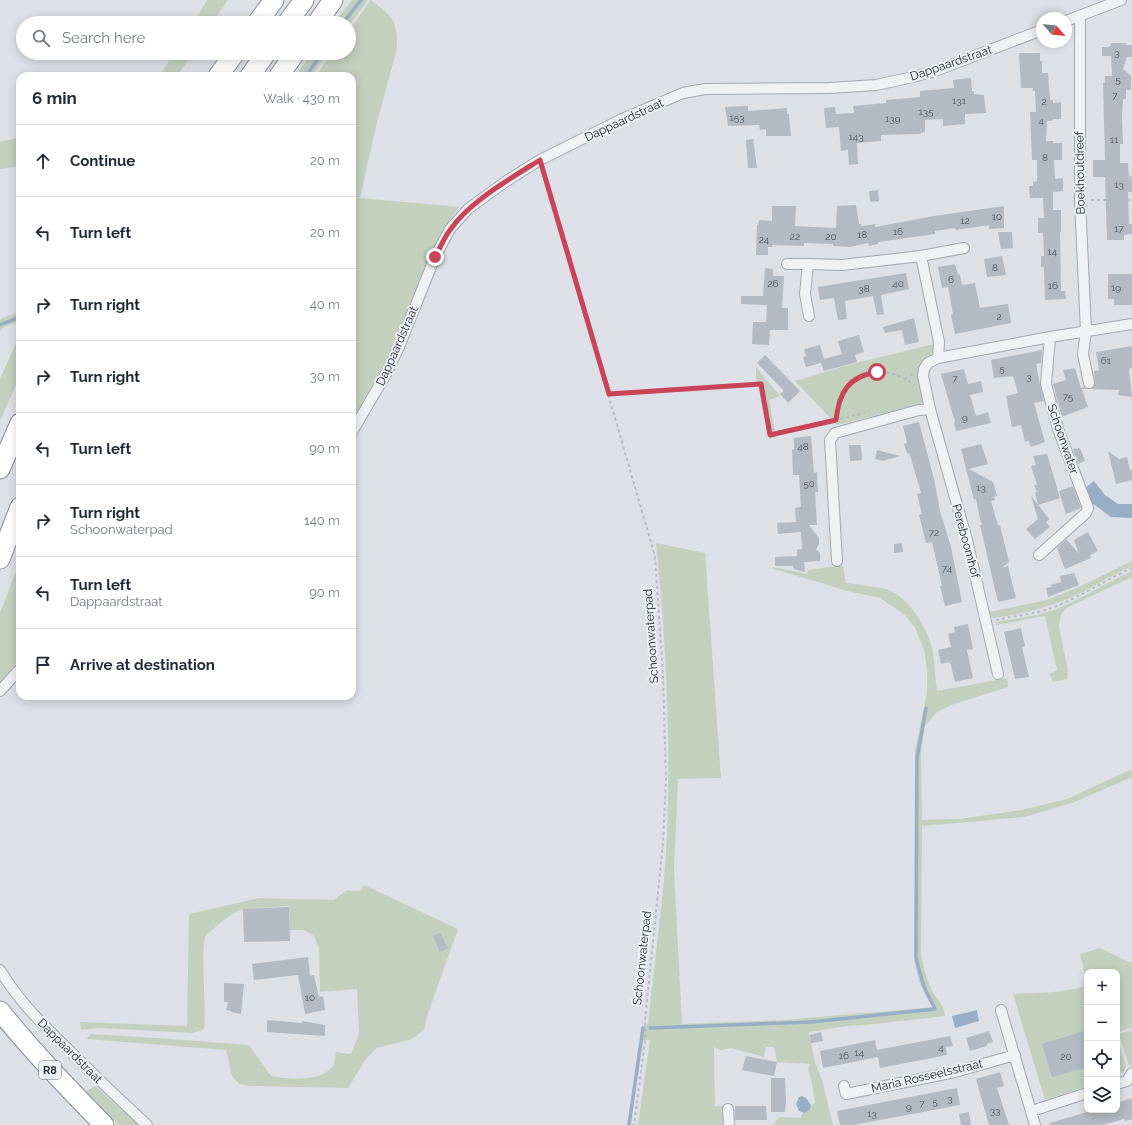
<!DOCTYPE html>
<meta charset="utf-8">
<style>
:root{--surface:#fff;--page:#f2f2f3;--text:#1f2937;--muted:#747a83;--line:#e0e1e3}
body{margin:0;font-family:Raleway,sans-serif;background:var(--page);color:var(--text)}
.controls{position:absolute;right:12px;bottom:12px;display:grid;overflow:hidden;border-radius:8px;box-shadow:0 2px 10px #0003}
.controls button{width:36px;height:36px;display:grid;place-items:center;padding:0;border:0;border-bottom:1px solid var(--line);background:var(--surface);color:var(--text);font:20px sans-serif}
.compass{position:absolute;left:1036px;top:12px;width:36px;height:36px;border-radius:50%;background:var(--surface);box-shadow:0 2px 10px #0003;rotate:117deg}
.stop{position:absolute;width:12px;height:12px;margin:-9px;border:3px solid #c94459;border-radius:50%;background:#fff}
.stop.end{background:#c94459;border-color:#fff;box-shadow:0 1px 4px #0008}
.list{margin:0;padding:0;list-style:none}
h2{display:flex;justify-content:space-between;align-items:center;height:52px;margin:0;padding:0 16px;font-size:17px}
h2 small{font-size:13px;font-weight:400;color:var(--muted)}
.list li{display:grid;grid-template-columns:26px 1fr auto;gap:12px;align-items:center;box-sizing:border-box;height:72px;padding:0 16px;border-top:1px solid var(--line)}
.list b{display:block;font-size:15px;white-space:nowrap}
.list p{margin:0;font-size:13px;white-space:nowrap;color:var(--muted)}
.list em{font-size:13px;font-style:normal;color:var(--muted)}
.icon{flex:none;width:22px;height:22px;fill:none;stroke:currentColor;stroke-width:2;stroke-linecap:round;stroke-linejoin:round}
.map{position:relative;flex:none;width:1132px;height:1125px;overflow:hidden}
.search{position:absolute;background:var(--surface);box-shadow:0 2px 10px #0003;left:16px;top:16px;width:340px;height:44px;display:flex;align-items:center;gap:10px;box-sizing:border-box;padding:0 14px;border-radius:22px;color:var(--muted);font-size:15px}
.panel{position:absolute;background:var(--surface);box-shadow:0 2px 10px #0003;left:16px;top:72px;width:340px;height:628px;border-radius:12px}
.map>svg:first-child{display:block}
.green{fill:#c3d0be}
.water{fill:#98aec6}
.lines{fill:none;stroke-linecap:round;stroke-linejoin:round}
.stream{stroke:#98aec6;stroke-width:3.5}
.building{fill:#b4bac3}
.minor-casing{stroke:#a3a7b0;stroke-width:12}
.motorway-casing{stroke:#858e9c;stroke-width:21}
.path{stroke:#b7bbc1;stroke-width:2;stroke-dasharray:3 3;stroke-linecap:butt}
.minor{stroke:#eff1f5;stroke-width:10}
.motorway{stroke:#fff;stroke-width:19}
.route{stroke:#c94459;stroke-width:5}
.labels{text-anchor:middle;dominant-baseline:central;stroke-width:4;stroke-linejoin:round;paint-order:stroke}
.number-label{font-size:10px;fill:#4a525e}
.shield{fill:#eceff4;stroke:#626973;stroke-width:1}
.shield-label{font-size:11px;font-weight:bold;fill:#272f3c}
.street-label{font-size:12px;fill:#272f3c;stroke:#eceff4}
</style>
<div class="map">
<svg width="1132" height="1125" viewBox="0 0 1132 1125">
<rect width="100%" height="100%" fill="#dde0e6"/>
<!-- green -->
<path class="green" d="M207,0H228L212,23H193Z
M352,0H368L349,26V23H334Z
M371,0L387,13L394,22L397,35V49L377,122L360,198L459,207C440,234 426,263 414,294C406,313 401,333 393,351C382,377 367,400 352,424V76H315L332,53H349V30Z
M174,53H193L177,76H159Z
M312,53H329L312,76H295Z
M20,137V166L0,169V142Z
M20,312V321L6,326L0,330V320L4,317Z
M20,334V376L0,421V379Z
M934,344C933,360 923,358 919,371C916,379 922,391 924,400L921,404L837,425L795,381L848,365Z
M756,367L780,396L769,400L776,437L770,439L756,378Z
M656,543L705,553L721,778L678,779L674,870L682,1024L784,1020L934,1007L919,982L914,959L915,751L927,693V671L924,649L915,628L905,615L880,598L847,591L818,582L773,569V567L807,574L808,570L829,567L843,566L846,583C859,585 873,586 886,589C908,595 927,628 932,648C935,661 935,678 937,691L1007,678L1008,687L951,705L937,712L925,726L921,752L922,820L960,819L1022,810L1067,799L1132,769V777L1072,803L1024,817L922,826L921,955C924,968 927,982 934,994C940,1004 943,1003 945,1016L866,1025L847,1026L809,1032L815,1062L822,1080L833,1125H773L779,1117L801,1118L802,1113L807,1111L815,1102L811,1079L808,1070L810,1064L777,1062L774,1047H766L764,1057L732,1048L720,1050L714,1047L715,1106H723L725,1125H638L650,1040H640L642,1026L648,1025C654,962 664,899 667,836C671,738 666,640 656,543Z
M20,561V663L0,685V613Z
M1132,561V566C1115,573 1100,583 1083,592C1055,606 1023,614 992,618L990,612L1047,600L1081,586Z
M1132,571V577L1066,608L1061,615L1059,626L1068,672L1067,679L1053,682L1050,674L1057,670L1045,616L996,625V622C1014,618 1034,617 1051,611C1079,601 1105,583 1132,571Z
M364,885L458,929L427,1016L424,1030L412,1039L377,1048L366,1059L348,1088L248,1086L239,1084L232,1076L226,1050L86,1039L91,1034L157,1038L249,1045L271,1076C286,1079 322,1082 332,1067C335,1064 335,1057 336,1052L351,1054L359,1033L357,989L320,992L319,948L314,936L304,930H290L289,906L243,909C229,914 217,926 205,936L203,954L205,1025L203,1030L192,1033L100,1028L81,1030L80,1022L187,1026L189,914L259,898L334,900L347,890L359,891Z
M1100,948L1129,962L1132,961V1028L1117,1032V972H1087V1086L1045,1100L1013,994C1036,993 1061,993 1083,987C1087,977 1082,964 1080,954Z
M1132,1030V1065L1129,1066L1119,1034Z
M1117,1038L1126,1067L1124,1071L1117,1076Z
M95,1086L139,1125H118L86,1091Z"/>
<!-- water -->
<path class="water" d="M1094,481L1105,495L1118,504H1132V518L1111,517L1092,503L1085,488Z
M977,1010L979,1021L955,1028L952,1016Z
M802,1096L806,1098L811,1105L810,1109L805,1113L799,1111L796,1104L799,1097Z"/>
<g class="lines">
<!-- stream -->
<path class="stream" d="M343,23L361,0
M306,76L322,53
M0,325L20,317
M650,1028L811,1022L935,1009L924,987L916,958L917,758L926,708
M629,1125L643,1028"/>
</g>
<!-- building -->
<path class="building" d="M1110,43H1126V45H1132V57H1127L1123,69L1131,76V90H1126V99H1123L1122,117L1123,144H1120V163H1128L1129,177L1132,176V192H1128L1129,224H1132V234L1124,235V240H1107L1105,177H1093V160H1105L1103,83H1105V76H1112L1111,56H1102V47H1109V46H1111Z
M1019,53H1040V61H1042V73H1048L1050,100H1053V103L1061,102V119H1053L1052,121H1047L1046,141H1053V143H1062V160H1054L1055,179L1063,178V191L1053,192V210H1061V232H1060L1061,291H1065L1066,299L1045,300L1044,267H1041V256H1044L1043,233H1038V218H1044L1043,198H1030L1029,186H1033V182L1037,181V160H1032L1030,112H1036L1035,91H1033V88H1021Z
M971,78L972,91H974V94L984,95L986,113L965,114V124L943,126V119L925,120V132L921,133V134L881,135V141L857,143L858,164L849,165L848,150L841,151L839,127L826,128L824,108L835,107L836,114L854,113L853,106L886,103V100L920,97V91L954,88L953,80Z
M748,106V111L787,108V114H789L791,136H766V129L760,130L759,125L728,126L725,107Z
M753,139L757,168H748L746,140Z
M878,190L879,201L870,202L869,191Z
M856,205L859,224H861L862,226L875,224V227L934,216L1004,206V228L989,229V225L956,230L955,228L935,231V234L878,242V244L869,246L868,243L849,247L833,246V244L804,243V246L772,245V247H768V255H756L757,225H758L759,220L772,221V206H796L795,226L836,228L837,206Z
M998,232H1012L1013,248L1001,249Z
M1002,256L1006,275L987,277L984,259Z
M955,264L958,274L960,275L962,285L975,283L980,308L1008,304L1011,323L955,334L951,315L953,314L948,287L942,288L938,267Z
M765,268L773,269V276H784L782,308H788V330H770L769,345L752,344L753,322H766L767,305L741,304V296H763Z
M906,273L909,289L881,295L884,314L877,315L873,296L845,301L847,319L838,320L834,298L820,300L818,287Z
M1108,274H1132V305H1114V299H1108Z
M914,318L919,342L905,345L902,330L885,333L883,327Z
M859,335L864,352L855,355L857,362L824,371L821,363L806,367L803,357L806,356L804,349L820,345L824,359L842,354L838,341Z
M1132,346V368L1129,369L1132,397L1118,395L1119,390L1090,389L1095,385L1094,371L1099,370L1096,352Z
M1042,350L1041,363L1036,364L1040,385L1044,401L1034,403L1045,442L1031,447L1029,441L1025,442L1021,425L1012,427L1006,396L1018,393L1013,376L994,378L991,360Z
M765,355L800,391L788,403L780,394L784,391L757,363Z
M1075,368L1081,388L1084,387L1088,389H1082L1088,407L1062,417L1053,384L1066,380L1063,370Z
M964,369L968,384L981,381L983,392L970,395L976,416L988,412L991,423L956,431L954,422H955L941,374Z
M919,422L934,479L940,511L951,547L962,602L945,606L940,586H942L932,542L926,543L919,515L922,514L917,494L921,493L910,455L909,453L907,454L904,444L907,443L903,426Z
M811,436L814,473L817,472L818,492H815L817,525H809L819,538V544L816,549L820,553V561L804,562L805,572L794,569L793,566H775V557L797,556V550L802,549L801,532L778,534L777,523L796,522L795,508L801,507L799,475H793L792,450L794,449V438Z
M981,444L988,464L969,469L993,482L997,496L994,497L995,500L991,501L998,526L1000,525L1009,562L1002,568L1008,566L1016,598L998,602L980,525H982L980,519L976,499L974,500L961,449Z
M849,445H861L862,460L850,461Z
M1080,448L1085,461L1078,464L1073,449Z
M877,450L900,456L883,461L875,459Z
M1108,451L1119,459L1127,457L1130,470H1132V480L1116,484Z
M1047,454L1060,498L1038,505L1035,492H1037L1034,485H1037L1031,466L1036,465L1033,456Z
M1073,486L1081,508L1066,514L1059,491Z
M1031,496L1049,519L1046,522L1050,527L1035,539L1026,529L1038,519Z
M1088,532L1098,551L1090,555L1091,558L1065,569L1057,548L1066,539L1079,554L1074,540Z
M902,543L903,552L894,553V544Z
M1074,573L1079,585L1048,597L1046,588L1052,587L1051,585L1061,582L1060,576Z
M968,624L973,649L967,650L973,678L955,682L950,662L941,664L938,650L951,647L948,634L955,632L954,627Z
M1021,628L1025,646L1022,647L1029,677L1015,679L1004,632Z
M289,907L290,941L244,942L243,909Z
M440,933L448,948L440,952L433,936Z
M308,957L310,976L314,975L319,997L323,996L325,1010L305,1014L298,975L254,980L252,964Z
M224,983L244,984L241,1014L231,1012V1011L226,1010L228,1002H224Z
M267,1020L302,1023V1021L325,1025V1036L267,1032Z
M1087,1030V1067L1052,1077L1042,1044Z
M989,1031L993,1042L987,1044V1046L970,1051L966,1038Z
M821,1032L823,1041L811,1043L810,1035Z
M950,1036L953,1046L946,1047L947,1055L880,1068L878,1057L823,1068L820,1051L875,1040L877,1050Z
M746,1056L777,1062L774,1076L742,1070Z
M1000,1072L1004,1086L997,1088L1009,1125H989L976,1079Z
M771,1078H785L786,1100L785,1112H771Z
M957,1088L960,1105L853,1125H840L837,1111Z
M1132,1098V1119L1125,1121L1124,1119L1103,1125H1050V1123L1094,1110H1117V1103Z
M735,1106H766L767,1120H735Z
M969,1112L971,1125H961L959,1114Z"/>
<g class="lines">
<defs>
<path id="minor" d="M1080,16V200L1086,331L1083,354L1089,383
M1066,21L1121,0
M921,256L964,248
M787,264H808
M809,316L805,294L808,264L842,265L921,256L939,342L938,358
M352,432L386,374L399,347L435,257L450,229L468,209L505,182L540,160L622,119L683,93L705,89L829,88L876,85L913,77L935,71L1042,30
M1039,555L1086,513L1088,508L1058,429L1046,384L1050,337
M837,561L830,440L835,433L919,410L930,409
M998,674L967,540L930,409L923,376L924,369L928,363L938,358L1050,337L1132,324
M0,691L20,669
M0,970C20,1003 46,1028 74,1055C98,1079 122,1102 147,1125
M1001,1010L1035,1125
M1117,1084L1127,1081L1132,1073
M844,1086L846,1094L955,1072L1015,1055
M728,1109L729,1125
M1032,1111L1087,1093"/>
<path id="motorway" d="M257,23L274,0
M287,23L304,0
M317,23L333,0
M218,76L235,53
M250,76L266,53
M279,76L295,53
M0,469L20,423
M0,559L20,507
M0,1011C32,1051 68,1088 104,1125"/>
</defs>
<!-- minor casing -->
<use href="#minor" class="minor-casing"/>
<!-- motorway casing -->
<use href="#motorway" class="motorway-casing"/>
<!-- path -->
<path class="path" d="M543,170L655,556L663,675L666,779L663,843L645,1020L646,1033L634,1125
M1091,200H1132
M905,379L913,374
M609,394L761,384L770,435L865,413
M836,419C837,408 841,394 849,384C852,380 857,378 862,376C881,368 898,373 915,385
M996,620C1014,616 1034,614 1051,608C1079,598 1105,580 1132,568"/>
<!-- minor -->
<use href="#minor" class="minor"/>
<!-- motorway -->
<use href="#motorway" class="motorway"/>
</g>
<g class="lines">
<!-- route -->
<path class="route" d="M435,257C440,248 444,238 450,230C469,202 511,178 540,160L609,394L761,384L770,435L836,420C839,392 849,376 877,372"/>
</g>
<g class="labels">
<!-- number labels -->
<g class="number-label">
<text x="1117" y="52">3</text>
<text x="1118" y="79">5</text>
<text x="1115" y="95">7</text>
<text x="959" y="100">131</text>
<text x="1044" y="101">2</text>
<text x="926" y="111">135</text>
<text x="737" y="117">153</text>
<text x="893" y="118">139</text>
<text x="1041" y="120">4</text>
<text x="856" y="136">143</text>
<text x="1114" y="139">11</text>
<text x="1045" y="157">8</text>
<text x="1119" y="184">13</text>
<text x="997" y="216">10</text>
<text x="965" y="220">12</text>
<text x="1119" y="228">17</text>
<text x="898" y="231">16</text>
<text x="862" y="234">18</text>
<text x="795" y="236">22</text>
<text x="831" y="236">20</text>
<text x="764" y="239">24</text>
<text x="1052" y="251">14</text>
<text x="995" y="267">8</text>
<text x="951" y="279">6</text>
<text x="773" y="283">26</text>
<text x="898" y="283">40</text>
<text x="1053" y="285">16</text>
<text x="1116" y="287">19</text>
<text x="864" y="288">38</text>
<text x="999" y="316">2</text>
<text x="1106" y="360">61</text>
<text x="1002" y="368">5</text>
<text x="1029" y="376">3</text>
<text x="955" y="378">7</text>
<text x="1068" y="396">75</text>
<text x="965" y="417">9</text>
<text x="803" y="446">48</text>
<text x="809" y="483">50</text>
<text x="981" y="487">13</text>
<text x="934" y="532">72</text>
<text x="947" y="568">74</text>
<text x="310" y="997">10</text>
<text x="941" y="1047">4</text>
<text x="859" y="1052">14</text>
<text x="844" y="1055">16</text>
<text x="1066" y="1056">20</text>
<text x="950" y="1098">3</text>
<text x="935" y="1101">5</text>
<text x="922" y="1103">7</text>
<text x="909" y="1106">9</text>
<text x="995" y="1110">33</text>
<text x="872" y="1113">13</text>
</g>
<!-- shield labels -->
<rect class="shield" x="39" y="1061" width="22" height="18" rx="3"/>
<g class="shield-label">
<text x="50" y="1070">R8</text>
</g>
<!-- street labels -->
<g class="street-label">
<text transform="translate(951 63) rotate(-19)">Dappaardstraat</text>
<text transform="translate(624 120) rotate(-25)">Dappaardstraat</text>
<text transform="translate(1080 173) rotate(-91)">Boekhoutdreef</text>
<text transform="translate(397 346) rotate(-66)">Dappaardstraat</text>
<text transform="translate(1063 439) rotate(71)">Schoonwater</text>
<text transform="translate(966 541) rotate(75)">Pereboomhof</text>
<text transform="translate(651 636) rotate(-94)">Schoonwaterpad</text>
<text transform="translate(642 958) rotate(-84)">Schoonwaterpad</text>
<text transform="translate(70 1051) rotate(45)">Dappaardstraat</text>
<text transform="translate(927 1076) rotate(-13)">Maria Rosseelsstraat</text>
</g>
</g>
</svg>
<div class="controls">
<button>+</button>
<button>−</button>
<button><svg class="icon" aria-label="locate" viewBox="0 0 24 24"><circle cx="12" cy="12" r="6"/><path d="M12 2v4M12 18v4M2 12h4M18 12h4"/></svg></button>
<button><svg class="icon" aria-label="layers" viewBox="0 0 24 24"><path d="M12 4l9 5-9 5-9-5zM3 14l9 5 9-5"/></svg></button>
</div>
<svg class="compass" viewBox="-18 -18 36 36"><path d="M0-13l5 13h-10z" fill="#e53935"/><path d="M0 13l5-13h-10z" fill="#747a83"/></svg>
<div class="stop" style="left:877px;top:372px"></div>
<div class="stop end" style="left:435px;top:257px"></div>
<div class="search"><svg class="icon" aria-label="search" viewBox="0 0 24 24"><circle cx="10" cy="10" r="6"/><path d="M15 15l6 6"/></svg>Search here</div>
<section class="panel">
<h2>6 min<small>Walk · 430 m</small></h2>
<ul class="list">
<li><svg class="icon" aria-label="ahead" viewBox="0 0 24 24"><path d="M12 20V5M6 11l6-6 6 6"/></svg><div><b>Continue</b></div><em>20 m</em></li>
<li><svg class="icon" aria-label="left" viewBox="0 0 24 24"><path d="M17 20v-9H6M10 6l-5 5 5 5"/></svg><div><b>Turn left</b></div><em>20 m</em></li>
<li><svg class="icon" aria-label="right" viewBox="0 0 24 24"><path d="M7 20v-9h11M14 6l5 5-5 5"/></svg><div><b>Turn right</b></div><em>40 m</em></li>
<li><svg class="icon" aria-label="right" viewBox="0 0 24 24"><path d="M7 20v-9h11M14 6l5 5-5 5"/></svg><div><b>Turn right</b></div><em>30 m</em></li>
<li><svg class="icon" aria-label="left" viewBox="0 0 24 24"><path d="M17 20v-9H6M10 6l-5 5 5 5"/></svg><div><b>Turn left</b></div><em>90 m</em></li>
<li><svg class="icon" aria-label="right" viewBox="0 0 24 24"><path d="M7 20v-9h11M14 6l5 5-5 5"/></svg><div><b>Turn right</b><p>Schoonwaterpad</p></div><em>140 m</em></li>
<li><svg class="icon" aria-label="left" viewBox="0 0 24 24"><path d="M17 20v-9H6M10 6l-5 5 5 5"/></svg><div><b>Turn left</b><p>Dappaardstraat</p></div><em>90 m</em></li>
<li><svg class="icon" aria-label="arrive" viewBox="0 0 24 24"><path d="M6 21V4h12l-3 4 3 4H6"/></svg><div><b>Arrive at destination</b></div></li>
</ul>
</section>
</div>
